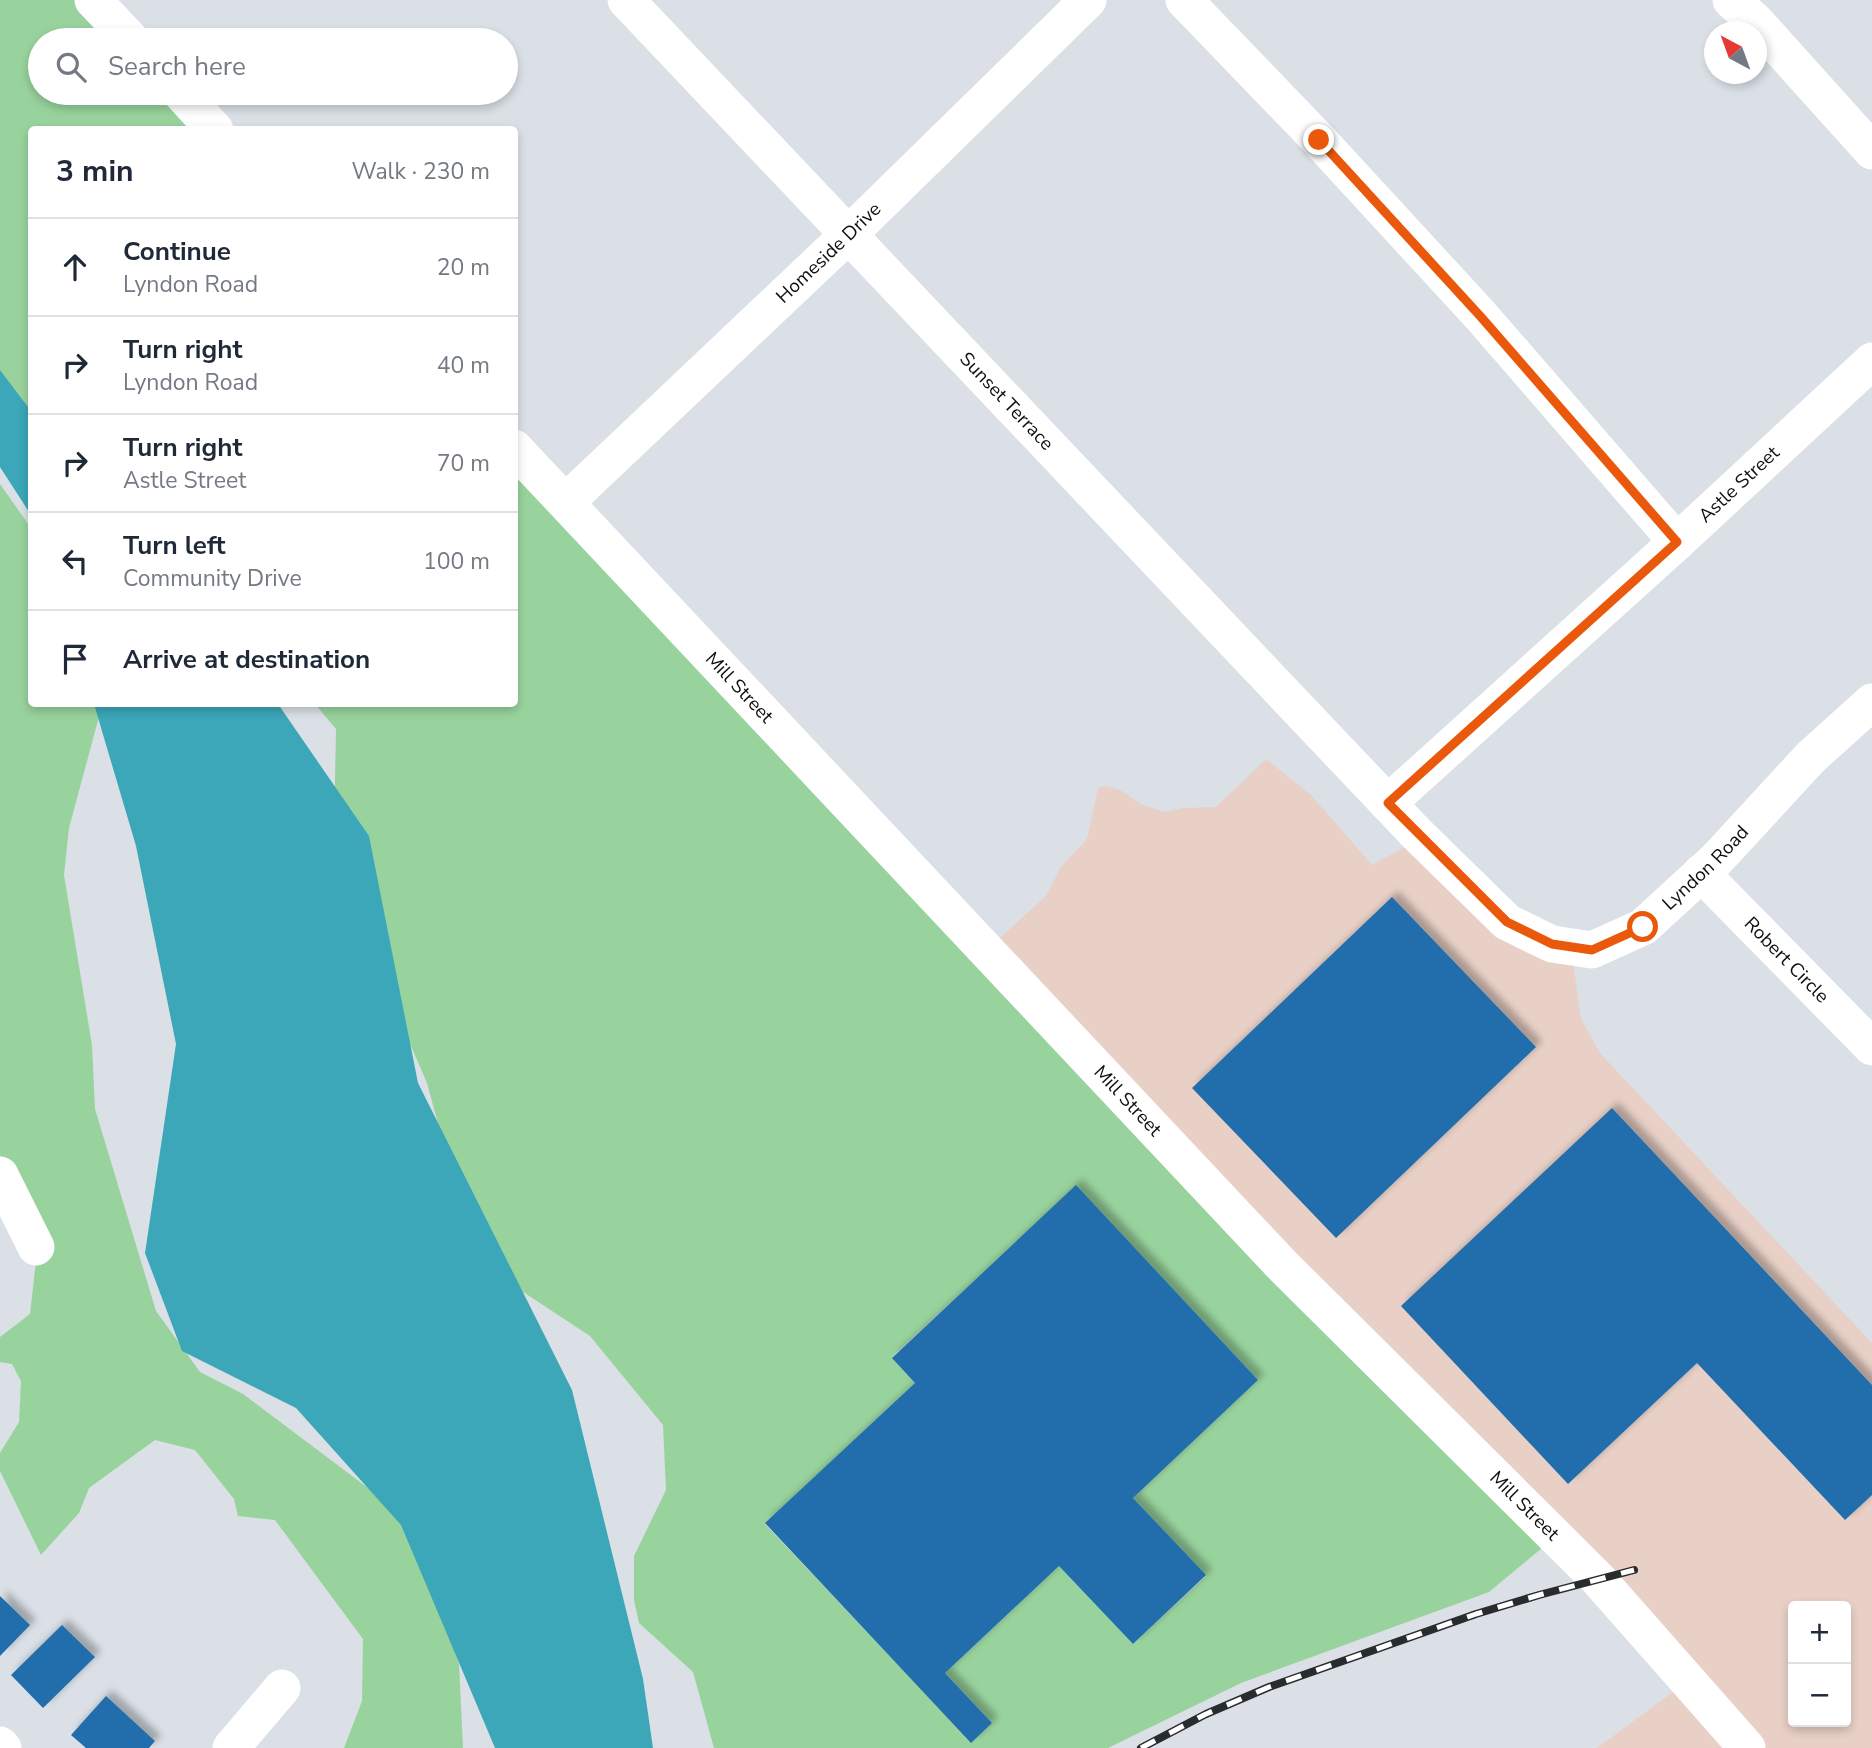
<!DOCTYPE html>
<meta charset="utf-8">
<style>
:root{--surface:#fff;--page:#f2f2f3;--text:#1f2937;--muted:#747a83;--line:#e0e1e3}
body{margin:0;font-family:"Nunito Sans",sans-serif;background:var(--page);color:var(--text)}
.controls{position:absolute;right:21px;bottom:21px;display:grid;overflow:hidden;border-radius:7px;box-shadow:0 4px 10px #0003}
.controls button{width:63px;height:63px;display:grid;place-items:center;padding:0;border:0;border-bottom:2px solid var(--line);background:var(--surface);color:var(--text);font:35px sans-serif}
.compass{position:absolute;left:1704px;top:21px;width:63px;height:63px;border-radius:50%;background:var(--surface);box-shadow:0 4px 10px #0003;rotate:319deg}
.stop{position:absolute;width:21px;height:21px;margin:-16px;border:5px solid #ea580c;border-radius:50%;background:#fff}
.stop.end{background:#ea580c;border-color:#fff;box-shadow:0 2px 7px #0008}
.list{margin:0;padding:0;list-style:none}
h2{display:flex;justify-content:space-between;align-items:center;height:91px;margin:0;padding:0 28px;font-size:30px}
h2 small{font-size:23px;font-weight:400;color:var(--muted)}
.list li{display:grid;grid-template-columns:46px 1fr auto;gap:21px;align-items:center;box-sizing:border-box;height:98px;padding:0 28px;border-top:2px solid var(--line)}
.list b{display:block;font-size:26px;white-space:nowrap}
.list p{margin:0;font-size:23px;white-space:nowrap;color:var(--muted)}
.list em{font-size:23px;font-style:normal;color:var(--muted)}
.icon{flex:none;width:38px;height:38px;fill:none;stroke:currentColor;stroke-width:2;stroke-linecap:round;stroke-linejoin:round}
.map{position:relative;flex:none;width:1872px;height:1748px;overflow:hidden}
.search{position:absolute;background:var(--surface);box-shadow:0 4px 10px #0003;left:28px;top:28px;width:490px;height:77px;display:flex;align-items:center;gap:18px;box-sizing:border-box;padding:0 24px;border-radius:38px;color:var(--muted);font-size:26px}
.panel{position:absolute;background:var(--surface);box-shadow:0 4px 10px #0003;left:28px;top:126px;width:490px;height:581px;border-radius:7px}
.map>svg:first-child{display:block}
.industrial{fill:#e8d0c6;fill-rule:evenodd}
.green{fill:#98d39d;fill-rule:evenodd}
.water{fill:#3ba7b9}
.building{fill:#216ead;filter:url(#shadow)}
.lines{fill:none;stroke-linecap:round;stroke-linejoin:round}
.street{stroke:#fff;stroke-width:37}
.rail-casing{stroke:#292c2f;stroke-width:8}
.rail{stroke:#fff;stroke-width:5;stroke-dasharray:16;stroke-linecap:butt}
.route{stroke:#ea580c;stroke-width:9}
.labels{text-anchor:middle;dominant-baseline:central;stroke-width:6;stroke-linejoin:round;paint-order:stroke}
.street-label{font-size:19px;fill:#0d0f11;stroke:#fff}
</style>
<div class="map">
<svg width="1872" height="1748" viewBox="0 0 1872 1748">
<defs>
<filter id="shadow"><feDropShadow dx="6" dy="-6" stdDeviation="3.5" flood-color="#0004"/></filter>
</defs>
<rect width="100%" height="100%" fill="#dae0e6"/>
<!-- industrial -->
<path class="industrial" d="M1266,759L1311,795L1372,865L1412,843L1571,947L1581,1019L1600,1053L1872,1343V1748H1597L1677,1689L989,948L1046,896L1061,867L1087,839L1098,788L1106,786L1120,790L1141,804L1164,812L1183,808L1216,807ZM1793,1606H1846V1722H1793Z"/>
<!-- green -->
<path class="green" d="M0,0H94L132,40H40V93H181L216,129L32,130L31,421L0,413Z
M515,446L1548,1543L1489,1592L1241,1683L1108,1748H714L693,1672L639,1623L634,1600V1556L666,1490L663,1425L590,1336L499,1276L470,1241L427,1083L347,898L334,834L336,729L315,704H514ZM1076,1186L1258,1380L1133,1498L1206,1576L1133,1644L1059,1566L945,1673L992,1723L971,1742L765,1524L915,1383L892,1357Z
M0,484L31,528L32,704H97L100,713L69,828L64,875L92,1045L95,1109L156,1311L200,1372L243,1394L384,1500L430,1562L459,1664L463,1748H344L362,1701L363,1639L275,1520L238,1516L234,1499L195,1450L155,1440L89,1488L79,1513L41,1555L0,1471V1453L19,1422L21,1381L12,1364L0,1362V1337L30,1314L36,1261L33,1236L0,1155Z"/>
<!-- water -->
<path class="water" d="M0,370L31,411V515L0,467Z
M94,704H278L369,836L418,1083L572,1390L643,1679L653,1748H495L401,1525L296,1408L182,1351L145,1253L176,1044L136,846Z"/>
<!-- building -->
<path class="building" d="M1392,897L1536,1047L1336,1238L1192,1088Z
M1612,1108L1872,1385V1495L1845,1520L1697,1363L1568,1484L1401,1306Z
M1076,1185L1258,1380L1133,1498L1206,1575L1133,1644L1059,1566L945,1673L992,1723L971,1743L765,1523L915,1383L892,1358Z
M0,1596L30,1625L0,1656Z
M62,1625L95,1657L43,1708L11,1675Z
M106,1696L155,1741L149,1748H86L71,1735Z"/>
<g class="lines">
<!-- street -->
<g class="street">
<path d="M93,0L131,40"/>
<path id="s1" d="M626,0L1416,833L1507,922L1552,944L1592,950L1643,927L1716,860L1811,757L1872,702"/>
<path d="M1184,0L1319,140L1481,316L1677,542"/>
<path d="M1731,0L1756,22L1872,151"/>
<path d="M181,93L215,130"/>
<path id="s2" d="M514,448L1281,1264L1598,1579L1747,1748"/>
<path id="s3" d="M566,502L848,235L1088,0"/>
<path id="s4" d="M1388,803L1677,542L1872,361"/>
<path id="s5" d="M1701,873L1872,1047"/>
<path d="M0,1175L36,1247"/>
<path d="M0,1745L3,1748"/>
<path d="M231,1748L282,1688"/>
</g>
<defs>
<path id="rail" d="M1141,1748L1206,1714L1269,1687L1476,1614L1539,1595L1634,1570"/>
</defs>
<!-- rail casing -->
<use href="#rail" class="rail-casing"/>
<!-- rail -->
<use href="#rail" class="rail"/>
</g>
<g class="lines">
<!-- route -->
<path class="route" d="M1319,140L1481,317L1677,542L1388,803L1507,922L1552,944L1592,950L1643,927"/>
</g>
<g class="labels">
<!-- street labels -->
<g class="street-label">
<text stroke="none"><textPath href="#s3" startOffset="362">Homeside Drive</textPath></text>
<text stroke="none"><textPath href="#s1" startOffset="553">Sunset Terrace</textPath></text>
<text stroke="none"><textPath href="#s4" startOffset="474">Astle Street</textPath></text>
<text stroke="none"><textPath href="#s2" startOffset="329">Mill Street</textPath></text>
<text stroke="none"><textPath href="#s1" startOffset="1508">Lyndon Road</textPath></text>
<text stroke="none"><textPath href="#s5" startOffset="122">Robert Circle</textPath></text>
<text stroke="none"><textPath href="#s2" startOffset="896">Mill Street</textPath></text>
<text stroke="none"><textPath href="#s2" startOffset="1463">Mill Street</textPath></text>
</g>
</g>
</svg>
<div class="controls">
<button>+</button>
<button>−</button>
</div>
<svg class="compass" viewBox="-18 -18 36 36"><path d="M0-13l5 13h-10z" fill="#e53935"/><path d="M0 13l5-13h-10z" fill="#747a83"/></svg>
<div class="stop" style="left:1643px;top:927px"></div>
<div class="stop end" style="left:1319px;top:140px"></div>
<div class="search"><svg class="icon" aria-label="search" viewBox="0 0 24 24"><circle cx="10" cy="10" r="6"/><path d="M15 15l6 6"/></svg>Search here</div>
<section class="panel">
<h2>3 min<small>Walk · 230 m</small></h2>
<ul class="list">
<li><svg class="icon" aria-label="ahead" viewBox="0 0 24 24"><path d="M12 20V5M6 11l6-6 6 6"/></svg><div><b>Continue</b><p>Lyndon Road</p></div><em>20 m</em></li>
<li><svg class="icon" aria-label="right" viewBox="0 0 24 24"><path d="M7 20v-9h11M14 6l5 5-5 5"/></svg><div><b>Turn right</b><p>Lyndon Road</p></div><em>40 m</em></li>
<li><svg class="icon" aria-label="right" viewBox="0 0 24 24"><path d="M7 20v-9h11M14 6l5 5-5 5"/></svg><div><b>Turn right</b><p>Astle Street</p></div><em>70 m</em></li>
<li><svg class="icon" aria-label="left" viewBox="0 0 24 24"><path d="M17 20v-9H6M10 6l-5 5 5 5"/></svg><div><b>Turn left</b><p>Community Drive</p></div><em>100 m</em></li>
<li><svg class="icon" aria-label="arrive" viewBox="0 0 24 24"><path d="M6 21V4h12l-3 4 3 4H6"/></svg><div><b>Arrive at destination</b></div></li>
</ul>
</section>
</div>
